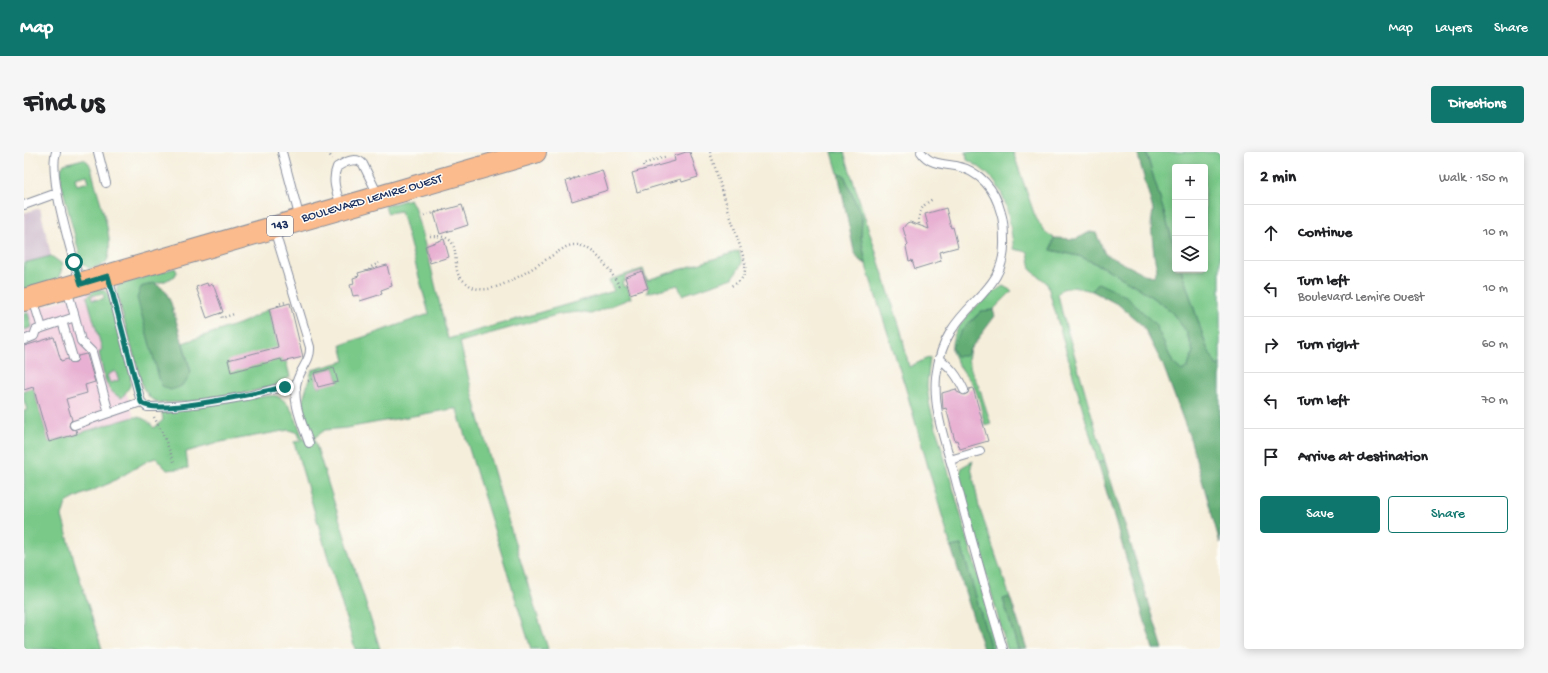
<!DOCTYPE html>
<meta charset="utf-8">
<style>
:root{--surface:#fff;--page:#f6f6f6;--text:#202124;--muted:#757577;--line:#e0e0e0;--accent:#0f766e}
body{margin:0;font-family:"Gochi Hand",sans-serif;background:var(--page);color:var(--text)}
.controls{position:absolute;right:12px;top:12px;display:grid;overflow:hidden;border-radius:4px;box-shadow:0 2px 10px #0003}
.controls button{width:36px;height:36px;display:grid;place-items:center;padding:0;border:0;border-bottom:1px solid var(--line);background:var(--surface);color:var(--text);font:20px sans-serif}
.stop{position:absolute;width:12px;height:12px;margin:-9px;border:3px solid #0f766e;border-radius:50%;background:#fff}
.stop.end{background:#0f766e;border-color:#fff;box-shadow:0 1px 4px #0008}
.list{margin:0;padding:0;list-style:none}
h2{display:flex;justify-content:space-between;align-items:center;height:52px;margin:0;padding:0 16px;font-size:17px}
h2 small{font-size:13px;font-weight:400;color:var(--muted)}
.list li{display:grid;grid-template-columns:26px 1fr auto;gap:12px;align-items:center;box-sizing:border-box;height:56px;padding:0 16px;border-top:1px solid var(--line)}
.list b{display:block;font-size:15px;white-space:nowrap}
.list p{margin:0;font-size:13px;white-space:nowrap;color:var(--muted)}
.list em{font-size:13px;font-style:normal;color:var(--muted)}
.actions{display:flex;gap:8px;padding:12px 16px}
.actions a{flex:1;padding:9px 0;border:1px solid var(--accent);border-radius:4px;text-align:center;font-size:14px;color:var(--accent)}
.actions .main{background:var(--accent);color:#fff}
.icon{flex:none;width:22px;height:22px;fill:none;stroke:currentColor;stroke-width:2;stroke-linecap:round;stroke-linejoin:round}
.map{position:relative;flex:none;width:1196px;height:497px;overflow:hidden;border-radius:4px}
header{display:flex;align-items:center;gap:24px;box-sizing:border-box;height:56px;padding:0 20px;background:var(--accent);color:#fff}
header strong{font-size:19px}
nav{display:flex;gap:22px;margin-inline-start:auto;font-size:14px}
.intro{display:flex;align-items:center;justify-content:space-between;box-sizing:border-box;height:96px;padding:0 24px}
h1{margin:0;font-size:28px}
.button{padding:10px 18px;border-radius:4px;background:var(--accent);color:#fff;font-size:14px;font-weight:700}
main{display:flex;gap:24px;padding:0 24px}
aside{flex:1;background:var(--surface);border-radius:4px;box-shadow:0 2px 10px #0003}
.map>svg:first-child{display:block}
.built{fill:#f3cfdf}
.industrial{fill:#cfbdce}
.green{fill:#7ac989;stroke:#4a7c74;fill-rule:evenodd}
.forest{fill:#63ad75;stroke:#3f6e6a}
.building{fill:#e8b0d2}
.lines{fill:none;stroke-linecap:round;stroke-linejoin:round}
.service-casing{stroke:#888e9c;stroke-width:10}
.primary-casing{stroke:#888e9c;stroke-width:24}
.path{stroke:#888e9c;stroke-width:2.5;stroke-dasharray:1 3;stroke-linecap:butt}
.service{stroke:#fff;stroke-width:8}
.primary{stroke:#fbbb8c;stroke-width:22}
.route{stroke:#0f766e;stroke-width:5}
.labels{text-anchor:middle;dominant-baseline:central;stroke-width:3;stroke-linejoin:round;paint-order:stroke}
.shield{fill:#fdfcf7;stroke:#5f6c8c;stroke-width:1}
.shield-label{font-size:12px;font-weight:bold;fill:#1b2f5e}
.street-label{font-size:13px;fill:#1b2f5e;stroke:#fdfcf7}
</style>
<header>
<strong>Map</strong>
<nav><a>Map</a><a>Layers</a><a>Share</a></nav>
</header>
<div class="intro"><h1>Find us</h1><a class="button">Directions</a></div>
<main>
<div class="map">
<svg width="1196" height="497" viewBox="0 0 1196 497">
<rect width="100%" height="100%" fill="#fdfcf7"/>
<filter id="ink" filterUnits="userSpaceOnUse"><feTurbulence type="fractalNoise" baseFrequency=".025" numOctaves="2"/><feDisplacementMap in="SourceGraphic" scale="8" xChannelSelector="R" yChannelSelector="G"/><feConvolveMatrix kernelMatrix="1 2 1 2 8 2 1 2 1" color-interpolation-filters="sRGB"/></filter>
<filter id="wash" filterUnits="userSpaceOnUse"><feTurbulence type="fractalNoise" baseFrequency=".012" numOctaves="4" result="noise"/><feDisplacementMap in="SourceGraphic" scale="16" xChannelSelector="R" yChannelSelector="G"/><feGaussianBlur stdDeviation="0.9" result="paint"/><feColorMatrix in="noise" values="0 0 0 0 0 0 0 0 0 0 0 0 0 0 0 0 0 1.4 0 .05"/><feComposite in="paint" operator="in"/></filter>
<g filter="url(#wash)">
<rect width="100%" height="100%" fill="#f5eedb"/>
<!-- built -->
<path class="built" d="M70,138L110,265L14,293L0,248V160Z"/>
<!-- industrial -->
<path class="industrial" d="M16,56L27,104L0,111V61Z"/>
<!-- green -->
<path class="green" d="M808,0H820L877,179L885,215L906,205L903,234L906,255L975,497H967L937,393L927,395L881,234L843,117L837,85L838,66L820,23L814,21Z
M942,0H989L1011,64L1020,79L1030,86L1027,98L1055,104L1083,117L1115,136L1146,158L1162,179L1169,199L1164,215L1158,219L1149,212L1131,172L1074,131L1068,139L1051,135L1038,137L1034,142L1038,160L1081,309L1074,311L1023,131L1007,118L1004,100L990,97C983,57 984,29 943,8Z
M1122,0H1196V212L1193,215L1183,196L1157,117H1181V15H1151V97Z
M59,7C61,8 63,9 64,10C68,15 69,25 71,31C76,50 90,87 84,106C82,114 71,116 64,116L59,111L56,104L37,30V17L40,12ZM63,23L65,30L53,33L51,26Z
M386,47L390,54L406,111L424,187L590,139L585,128L619,117L623,128L715,99L718,111L709,126L658,143L654,133L623,141L624,136L618,119L601,125L602,129L598,130L600,135L604,134L607,146L567,162L554,160L536,162L436,190C460,294 492,395 524,497H507L434,261L433,257H428L322,276L301,278L290,286L356,497H331L270,290L277,289L274,281L265,278L197,290L162,300L164,316L143,318L132,306L125,308L86,331L53,345L42,351L38,364L50,408L78,497H0V259L3,258L0,248V238L9,235L25,290L110,265C120,265 124,269 130,276L139,268L138,261L141,259L243,244C246,244 250,243 253,244C269,251 274,274 280,288L289,286L283,270L278,251L288,218L321,209L317,193L405,162L377,59L363,61L361,54ZM310,216L314,229L294,235L290,221Z
M27,104L37,111L38,117L34,127L0,137V111Z
M151,116L153,120L151,124L141,129L117,135L167,220L159,191L220,170L245,157L258,210L262,209L266,225L250,234L221,241L161,250L136,251L126,246L119,236L93,143V135L97,132Z
M979,134L988,139L969,158L957,159L938,178L941,204L946,198L944,207L947,218L955,235L967,272L961,274C958,262 955,243 949,233C943,223 933,213 929,202C920,178 962,144 979,134Z
M77,137L80,138L84,142L107,225L106,234L98,246C80,240 79,218 75,201L78,197L63,145L70,138ZM78,141L80,144L79,147L68,148L67,144ZM91,219L95,228L86,231L83,223Z
M0,160L4,161L8,175L0,178Z
M949,309L947,314L955,355L986,445L979,447L994,497H983L935,325L938,315Z"/>
<!-- forest -->
<path class="forest" d="M1113,0H1122L1151,97V117H1157L1183,196L1193,214L1196,212V391L1166,286L1139,213L1119,174L1095,153L1068,139L1074,131L1102,144L1131,172L1149,211L1158,219L1164,215L1169,199L1162,179L1146,158L1115,136L1083,117L1055,104L1027,98L1030,86L1052,87L1066,80L1072,81L1081,102L1120,122L1130,124L1133,118L1130,103L1127,73L1129,58Z
M814,21L820,23L838,66L837,85L842,112L835,108L830,99Z
M130,131L141,138L147,151L167,220C162,232 159,235 146,238L137,233L113,146L117,135Z
M969,158L971,164L941,204H932L928,195L938,178L958,159Z
M1081,309L1139,497H1129L1074,311Z
M937,393L967,497H959L927,395Z
M986,445L1003,497H994L979,447Z"/>
<g id="blocks">
<!-- building -->
<path class="building" d="M662,0H666L674,25L658,30L657,27L613,40L608,21L651,9L650,4Z
M578,18L584,38L548,49L542,29Z
M438,53L444,73L416,82L410,61Z
M922,56L927,76L929,75L934,95L915,100L917,109L891,117L888,108L885,109L882,95L884,93L879,76L883,71L886,70L905,77L901,62Z
M420,87L425,105L406,111L401,94Z
M363,113L368,134L357,138L358,142L336,149L335,143L329,144L326,133L330,132L329,126L335,124L334,121Z
M618,119L624,136L606,142L601,125Z
M183,131L184,134L189,132L199,160L183,166L172,135Z
M266,151L279,205L258,210L257,207L207,220L204,208L254,195L245,157Z
M30,185L37,209L44,207L46,210L50,211L53,209L54,204L62,202L63,203L71,230L61,233L63,241L42,247L48,268L46,270L45,274L47,277L52,278L53,282L25,290L9,235L0,238V194Z
M310,216L314,230L294,235L290,221Z
M949,236L964,289L936,297L933,288L931,289L922,256L919,257L918,241L932,237L933,240L940,243L944,241L945,237Z"/>
</g>
</g>
<g filter="url(#ink)">
<use href="#blocks" fill-opacity="0" stroke="#888e9c" stroke-width="1"/>
<g class="lines">
<defs>
<path id="service" d="M32,0C24,25 48,102 56,130
M74,0L82,31
M258,0L276,67
M897,0C905,12 918,12 932,14C956,19 971,37 977,61C980,70 980,80 980,88C982,134 948,145 927,179C918,193 914,208 912,225C909,259 922,292 931,325C946,383 962,440 979,497
M0,53L33,41
M318,56C313,42 307,29 313,15C321,10 332,4 339,12L355,45
M250,77L286,195C287,208 277,216 273,229C267,249 279,273 285,291
M9,147L18,176L51,165L43,137
M51,165L57,189L68,200L85,261
M38,169L49,206
M0,188L10,184L12,178L18,176
M915,206C928,217 933,223 940,238
M117,250L123,255C157,255 190,250 223,244C239,241 256,233 272,237
M50,273L117,250L84,125
M926,308L956,299"/>
<path id="primary" d="M0,148L511,0"/>
</defs>
<!-- service casing -->
<use href="#service" class="service-casing"/>
<!-- primary casing -->
<use href="#primary" class="primary-casing"/>
<!-- path -->
<path class="path" d="M304,0L308,7
M686,0L721,110C722,123 719,128 707,134
M620,18L619,12L641,5
M546,28L557,24
M400,64L423,57
M895,72C894,60 898,53 909,47
M406,84C412,84 420,84 424,87C435,93 429,113 435,124C437,127 441,130 444,132C449,137 457,138 464,137C488,133 521,107 542,95C566,84 586,119 597,136
M345,118L347,115L355,111
M254,154V152L262,150
M196,161L198,166L210,162
M284,229L292,227
M130,265L138,280L151,312"/>
<!-- service -->
<use href="#service" class="service"/>
<!-- primary -->
<use href="#primary" class="primary"/>
</g>
</g>
<g class="lines" filter="url(#ink)">
<!-- route -->
<path class="route" d="M50,110L57,132L84,124L117,250C128,266 240,239 261,235"/>
</g>
<g class="labels">
<!-- shield labels -->
<rect class="shield" x="243" y="64" width="26" height="20" rx="3"/>
<g class="shield-label">
<text x="256" y="74">143</text>
</g>
<!-- street labels -->
<g class="street-label">
<text transform="translate(348 47) rotate(-16)">BOULEVARD LEMIRE OUEST</text>
</g>
</g>
</svg>
<div class="controls">
<button>+</button>
<button>−</button>
<button><svg class="icon" aria-label="layers" viewBox="0 0 24 24"><path d="M12 4l9 5-9 5-9-5zM3 14l9 5 9-5"/></svg></button>
</div>
<div class="stop" style="left:50px;top:110px"></div>
<div class="stop end" style="left:261px;top:235px"></div>
</div>
<aside>
<h2>2 min<small>Walk · 150 m</small></h2>
<ul class="list">
<li><svg class="icon" aria-label="ahead" viewBox="0 0 24 24"><path d="M12 20V5M6 11l6-6 6 6"/></svg><div><b>Continue</b></div><em>10 m</em></li>
<li><svg class="icon" aria-label="left" viewBox="0 0 24 24"><path d="M17 20v-9H6M10 6l-5 5 5 5"/></svg><div><b>Turn left</b><p>Boulevard Lemire Ouest</p></div><em>10 m</em></li>
<li><svg class="icon" aria-label="right" viewBox="0 0 24 24"><path d="M7 20v-9h11M14 6l5 5-5 5"/></svg><div><b>Turn right</b></div><em>60 m</em></li>
<li><svg class="icon" aria-label="left" viewBox="0 0 24 24"><path d="M17 20v-9H6M10 6l-5 5 5 5"/></svg><div><b>Turn left</b></div><em>70 m</em></li>
<li><svg class="icon" aria-label="arrive" viewBox="0 0 24 24"><path d="M6 21V4h12l-3 4 3 4H6"/></svg><div><b>Arrive at destination</b></div></li>
</ul>
<div class="actions"><a class="main">Save</a><a>Share</a></div>
</aside>
</main>
